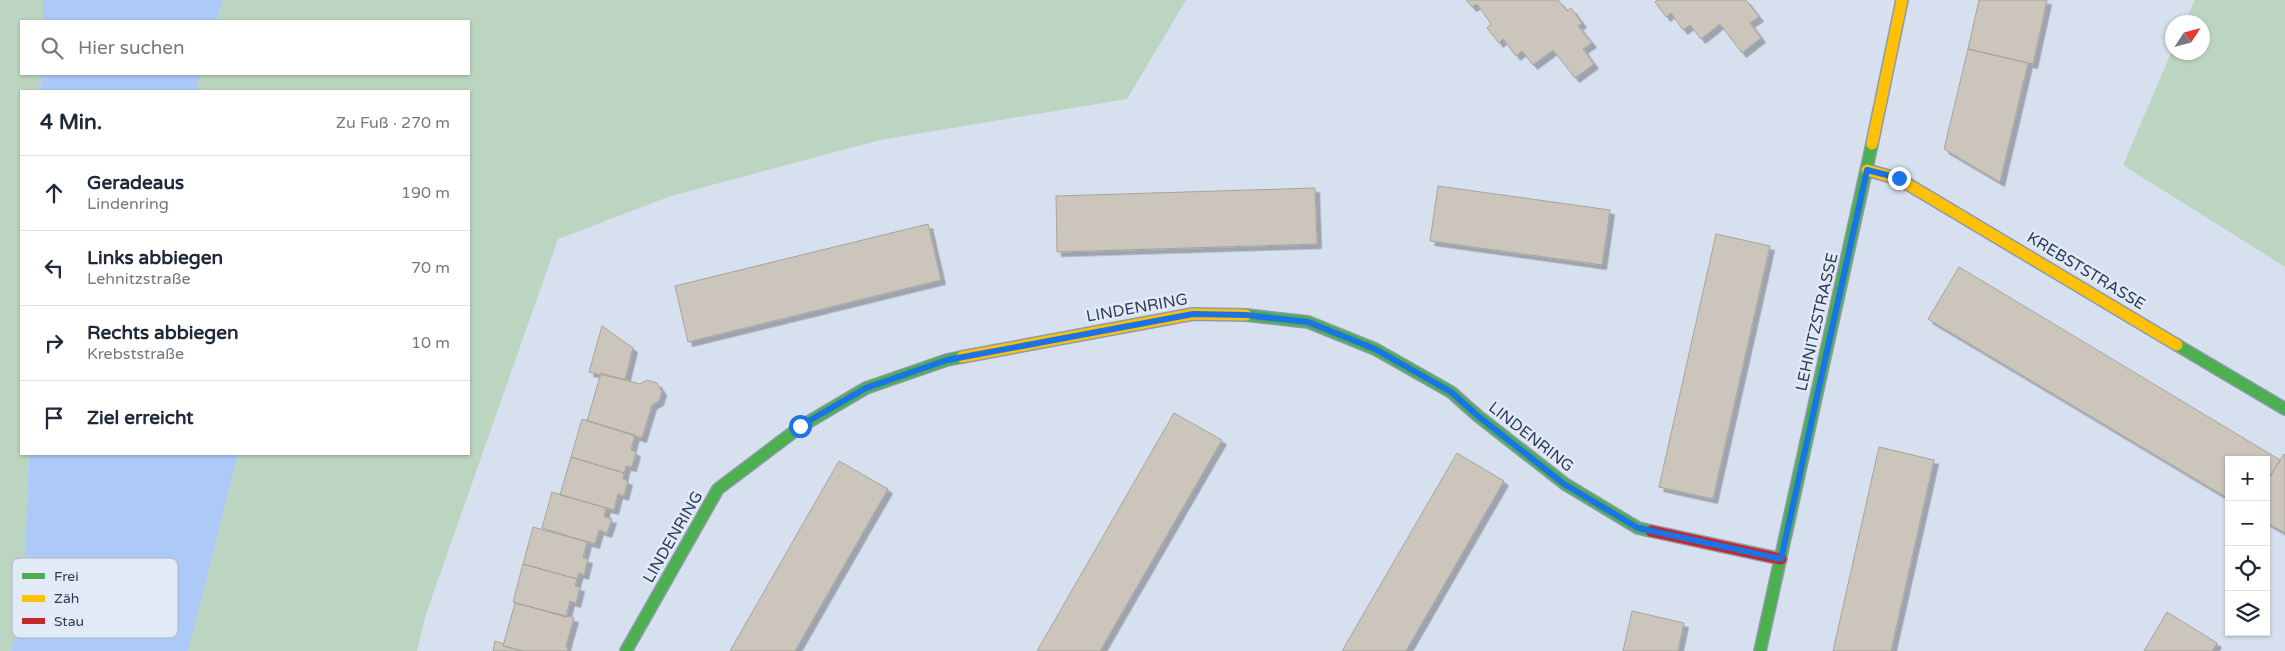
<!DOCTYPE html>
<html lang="de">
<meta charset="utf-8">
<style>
:root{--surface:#fff;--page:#f2f2f3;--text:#1f2937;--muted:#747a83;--line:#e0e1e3}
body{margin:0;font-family:"Varela Round",sans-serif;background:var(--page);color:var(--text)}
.controls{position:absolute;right:15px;bottom:15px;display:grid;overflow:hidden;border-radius:0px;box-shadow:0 1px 4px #0004}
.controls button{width:45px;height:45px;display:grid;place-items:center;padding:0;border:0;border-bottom:1px solid var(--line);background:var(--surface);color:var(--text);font:25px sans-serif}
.compass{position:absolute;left:2165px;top:15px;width:45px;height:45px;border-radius:50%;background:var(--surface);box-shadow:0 1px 4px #0004;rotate:54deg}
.stop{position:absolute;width:15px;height:15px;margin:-11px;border:4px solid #1a73e8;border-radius:50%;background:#fff}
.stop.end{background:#1a73e8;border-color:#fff;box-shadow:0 1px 5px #0008}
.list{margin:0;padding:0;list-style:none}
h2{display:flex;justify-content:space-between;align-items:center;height:65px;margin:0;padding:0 20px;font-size:21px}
h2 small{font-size:16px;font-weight:400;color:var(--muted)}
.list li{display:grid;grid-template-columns:32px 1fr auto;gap:15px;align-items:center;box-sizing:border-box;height:75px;padding:0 20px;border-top:1px solid var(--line)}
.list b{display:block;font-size:19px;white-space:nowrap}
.list p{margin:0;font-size:16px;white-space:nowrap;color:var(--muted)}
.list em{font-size:16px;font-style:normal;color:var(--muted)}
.icon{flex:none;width:28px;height:28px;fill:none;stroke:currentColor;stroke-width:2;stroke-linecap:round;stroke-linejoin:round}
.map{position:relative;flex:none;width:2285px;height:651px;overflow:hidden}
.search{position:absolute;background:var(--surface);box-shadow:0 1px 4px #0004;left:20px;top:20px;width:450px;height:55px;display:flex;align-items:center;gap:12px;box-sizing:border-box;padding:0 18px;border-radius:0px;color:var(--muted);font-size:19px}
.panel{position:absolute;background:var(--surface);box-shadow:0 1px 4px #0004;left:20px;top:90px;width:450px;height:365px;border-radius:0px}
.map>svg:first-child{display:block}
.green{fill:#bbd5c0}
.water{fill:#acc9f7}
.building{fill:#cbc5bb;stroke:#a7a49d;filter:url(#shadow)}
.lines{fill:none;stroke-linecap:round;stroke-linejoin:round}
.fast-casing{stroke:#8f9aaa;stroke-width:14}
.slow-casing{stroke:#8f9aaa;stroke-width:14}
.jam-casing{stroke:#8f9aaa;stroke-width:14}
.fast{stroke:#4caf50;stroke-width:11}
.slow{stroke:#ffc107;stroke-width:11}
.jam{stroke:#c62828;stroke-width:11}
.route{stroke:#1a73e8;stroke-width:6}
.labels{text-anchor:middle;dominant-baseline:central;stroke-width:5;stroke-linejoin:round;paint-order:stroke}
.street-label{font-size:16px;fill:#2d3d56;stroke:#e2eaf7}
.key{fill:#e2eaf7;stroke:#acb6c7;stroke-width:1}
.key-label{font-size:14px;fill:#2d3d56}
</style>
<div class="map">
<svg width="2285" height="651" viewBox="0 0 2285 651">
<defs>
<filter id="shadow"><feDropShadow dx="4.5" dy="4.5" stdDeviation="0" flood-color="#0004"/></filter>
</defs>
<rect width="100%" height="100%" fill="#d7e0ee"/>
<!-- green -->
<path class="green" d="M0,0H43V21H21V74H41L40,91H21V454H29L25,556L44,575V621L11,644L12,651H0Z
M223,0H1186L1127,99L880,140L671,196L558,239L426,614L417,651H188L238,454H469V91H196L201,74H469V21H217Z
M2195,0H2285V267L2123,165L2172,51L2202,52V22H2185Z"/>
<!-- water -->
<path class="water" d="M43,0H223L217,21H43Z
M41,74H201L196,91H40Z
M29,454H238L188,651H12L11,644L44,621V575L25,556Z"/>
<!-- building -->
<path class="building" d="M1466,0H1558L1567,11L1571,8L1582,23L1578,26L1592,43L1583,49L1594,64L1575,78L1553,50L1533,65L1522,51L1516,56L1503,39L1499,43L1487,28L1491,24L1477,4L1472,7Z
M1657,0H1746L1759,17L1750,23L1761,38L1742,53L1720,24L1701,39L1690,25L1683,30L1671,13L1666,17L1655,2Z
M1979,0H2047L2033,64L1968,49Z
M1968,49L2028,63L2000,182L1944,149Z
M1438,186L1610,210L1602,265L1430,241Z
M1315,188L1317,244L1057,252L1056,196Z
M928,224L941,280L688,342L675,286Z
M1716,234L1770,246L1713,499L1659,487Z
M1959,267L2280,460L2266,483V460H2229V499L1928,319Z
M602,326L633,348L625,380L589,372Z
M601,373L640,384L647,380L657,383L662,391L659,401L652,405L642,438L587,421Z
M1174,413L1222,440L1100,651H1037Z
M582,419L635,435L631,450L636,452L632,467L626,466L624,473L571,457Z
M1879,447L1934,460L1891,651H1833Z
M1457,453L1504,481L1406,651H1342Z
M2284,454L2285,455V533L2266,522V483Z
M571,457L624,473L623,479L628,481L624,496L618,494L614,510L560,495Z
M839,461L888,489L795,651H730Z
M552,492L606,508L604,517L612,519L607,533L599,530L595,544L542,528Z
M533,527L587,542L583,558L588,559L584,575L579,573L577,579L523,564Z
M523,564L577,579L575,586L580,587L576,603L570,601L566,617L513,602Z
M515,603L574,618L566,646L569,651H523L503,646Z
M1632,611L1684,623L1678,651H1623Z
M2167,612L2217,643L2212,651H2144Z
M495,641L504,644L503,646L523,651H493Z"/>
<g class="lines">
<defs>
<path id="fast" d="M1246,315L1308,322L1375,349L1451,392L1478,416L1565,484L1638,528L1651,531
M2177,345L2285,409
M626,651L718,489L800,427L866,388L947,360L962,357
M1760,651L1872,144"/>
<path id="slow" d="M1872,144L1902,0
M1867,170L1899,179L2177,345
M962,357L1193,314L1246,315"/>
<path id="jam" d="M1651,531L1781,559"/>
</defs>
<!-- fast casing -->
<use href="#fast" class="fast-casing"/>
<!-- slow casing -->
<use href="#slow" class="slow-casing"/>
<!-- jam casing -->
<use href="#jam" class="jam-casing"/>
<!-- fast -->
<use href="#fast" class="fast"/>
<!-- slow -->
<use href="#slow" class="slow"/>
<!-- jam -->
<use href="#jam" class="jam"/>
</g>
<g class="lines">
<!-- route -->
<path class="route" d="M800,426L866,388L947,360L1193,314L1246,315L1308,322L1375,349L1451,392L1478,416L1564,484L1638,528L1781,559L1867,170L1899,178"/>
</g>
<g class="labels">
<!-- street labels -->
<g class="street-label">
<text transform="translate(2086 271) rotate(31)">KREBSTSTRASSE</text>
<text transform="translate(1137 308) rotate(-10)">LINDENRING</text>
<text transform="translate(1817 322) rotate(-77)">LEHNITZSTRASSE</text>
<text transform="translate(1531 437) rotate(38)">LINDENRING</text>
<text transform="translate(673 537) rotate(-60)">LINDENRING</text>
</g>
</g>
<!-- legend -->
<rect x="12" y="558" width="166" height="80" rx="8" class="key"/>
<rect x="22" y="573" width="23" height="6" fill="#4caf50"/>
<rect x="22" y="595" width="23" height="7" fill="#ffc107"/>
<rect x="22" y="618" width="23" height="6" fill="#c62828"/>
<g class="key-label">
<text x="54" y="581">Frei</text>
<text x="54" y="603">Zäh</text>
<text x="54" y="626">Stau</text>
</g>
</svg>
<div class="controls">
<button>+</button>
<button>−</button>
<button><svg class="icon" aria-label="locate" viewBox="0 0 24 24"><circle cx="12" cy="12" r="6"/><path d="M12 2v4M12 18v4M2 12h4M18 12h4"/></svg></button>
<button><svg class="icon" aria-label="layers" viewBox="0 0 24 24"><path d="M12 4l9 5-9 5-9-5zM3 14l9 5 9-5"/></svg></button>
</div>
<svg class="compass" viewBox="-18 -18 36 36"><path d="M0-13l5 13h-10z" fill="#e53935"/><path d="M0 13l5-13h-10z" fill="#747a83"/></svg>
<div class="stop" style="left:800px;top:426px"></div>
<div class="stop end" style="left:1899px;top:178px"></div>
<div class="search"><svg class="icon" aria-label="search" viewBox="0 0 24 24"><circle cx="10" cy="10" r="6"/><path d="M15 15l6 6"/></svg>Hier suchen</div>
<section class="panel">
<h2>4 Min.<small>Zu Fuß · 270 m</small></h2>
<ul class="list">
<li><svg class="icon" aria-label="ahead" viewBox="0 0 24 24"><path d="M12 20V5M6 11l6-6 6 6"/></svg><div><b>Geradeaus</b><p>Lindenring</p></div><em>190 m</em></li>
<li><svg class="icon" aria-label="left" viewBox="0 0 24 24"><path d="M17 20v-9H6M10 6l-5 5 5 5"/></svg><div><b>Links abbiegen</b><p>Lehnitzstraße</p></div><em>70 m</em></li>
<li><svg class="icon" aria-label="right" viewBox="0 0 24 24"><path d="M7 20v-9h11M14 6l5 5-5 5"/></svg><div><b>Rechts abbiegen</b><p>Krebststraße</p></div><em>10 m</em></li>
<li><svg class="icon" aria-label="arrive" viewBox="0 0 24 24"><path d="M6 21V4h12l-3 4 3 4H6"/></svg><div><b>Ziel erreicht</b></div></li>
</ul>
</section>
</div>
